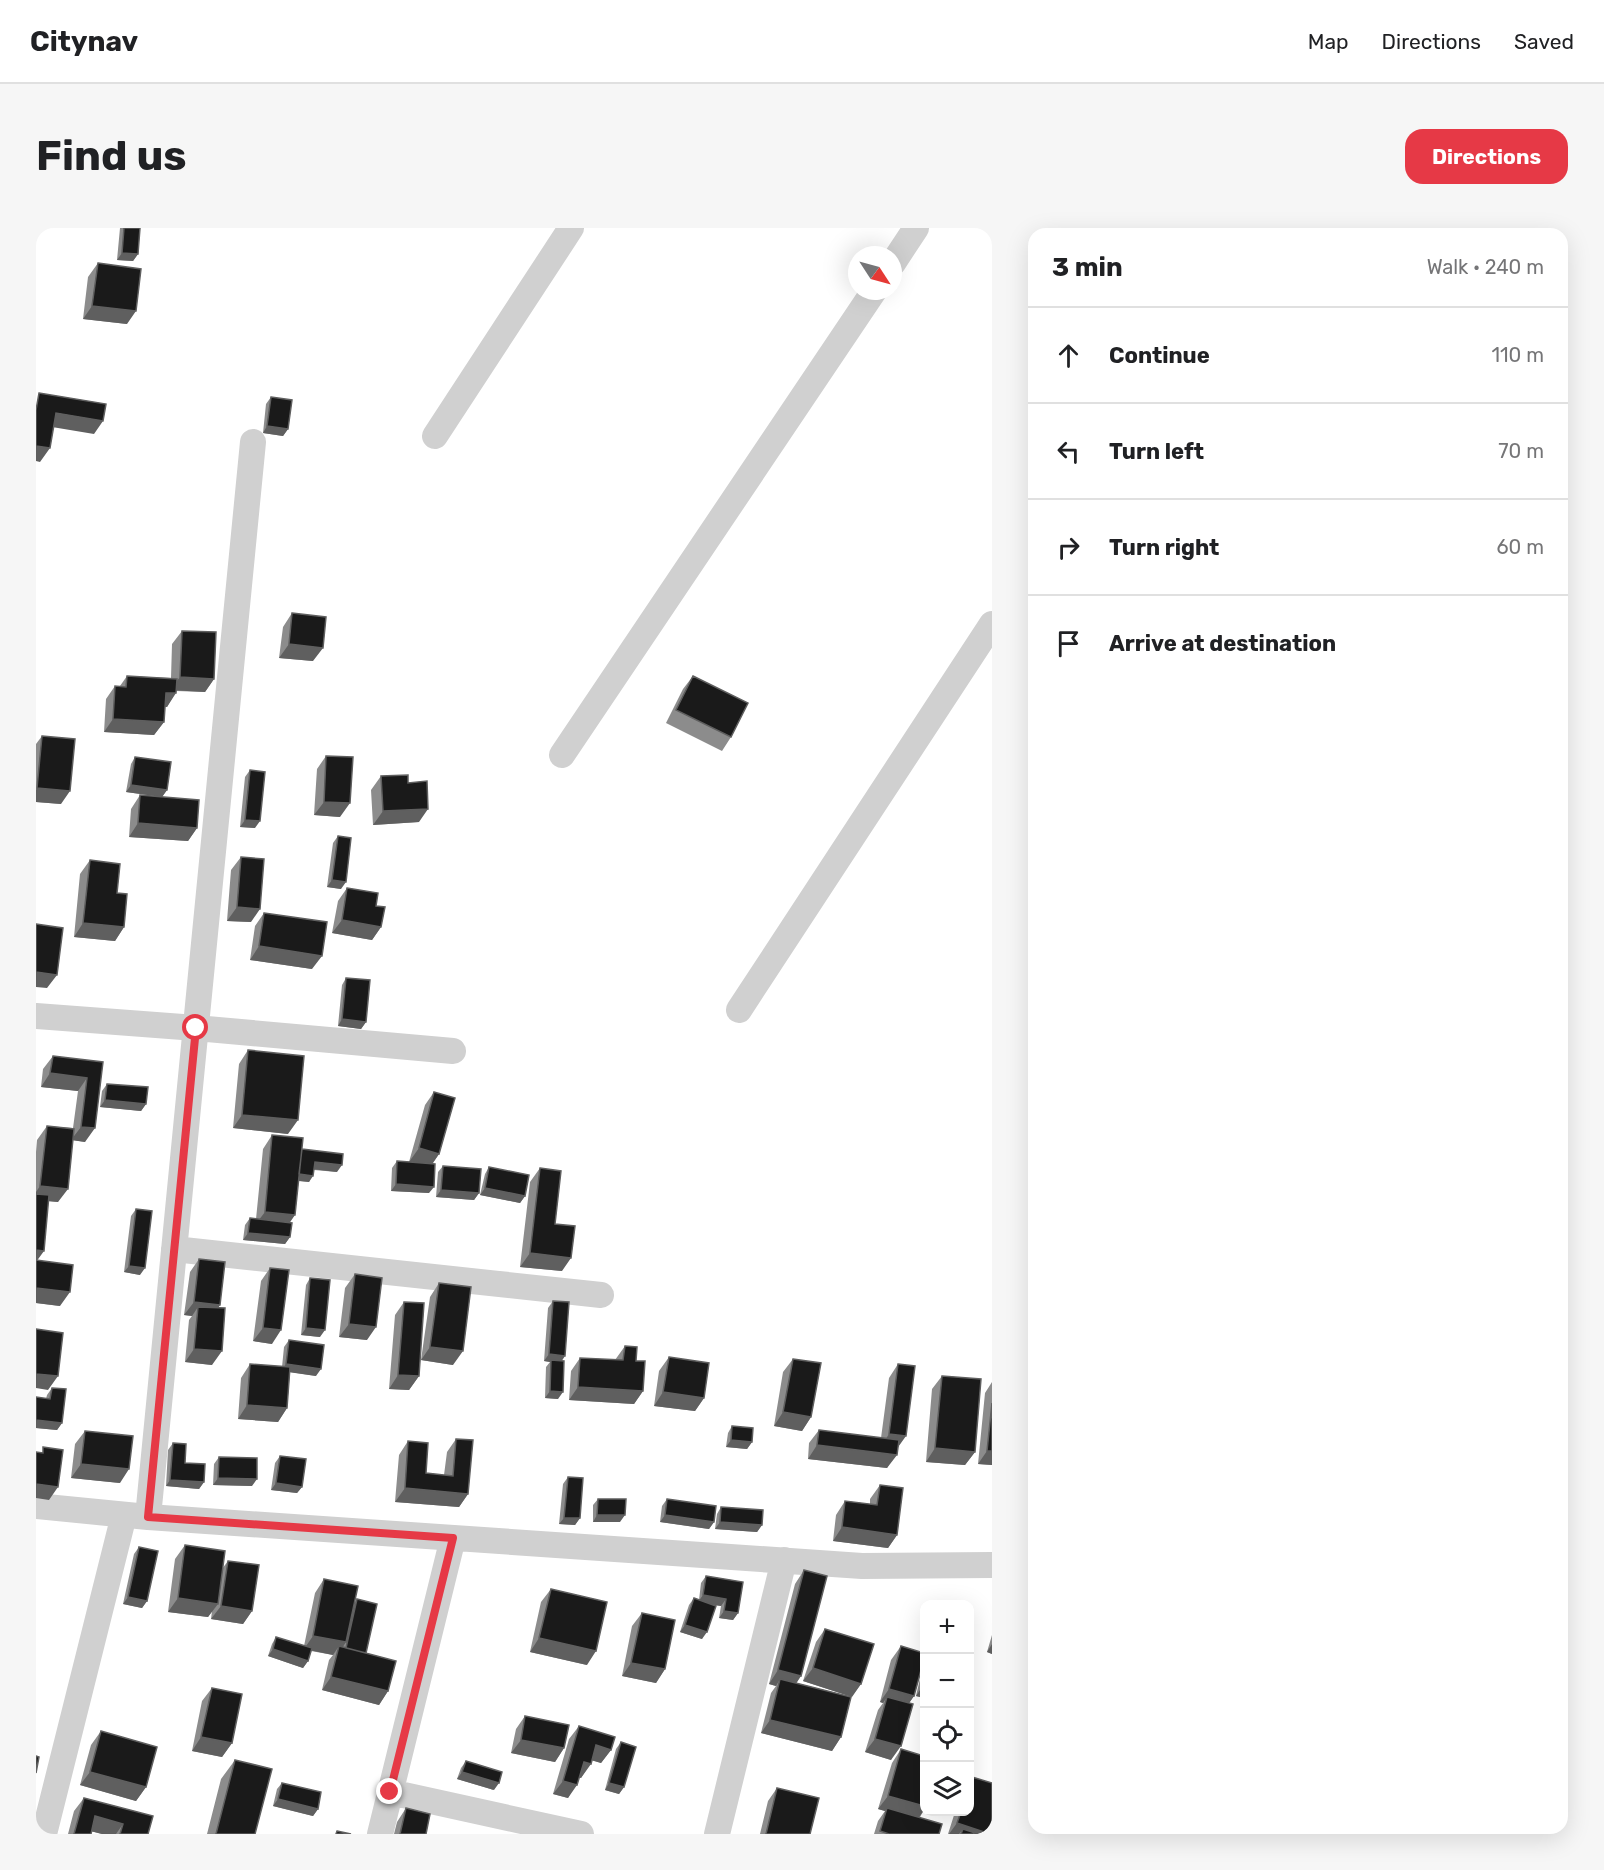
<!DOCTYPE html>
<meta charset="utf-8">
<style>
:root{--surface:#fff;--page:#f6f6f6;--text:#202124;--muted:#757577;--line:#e0e0e0;--accent:#e63946}
body{margin:0;font-family:Rubik,sans-serif;background:var(--page);color:var(--text)}
.controls{position:absolute;right:18px;bottom:18px;display:grid;overflow:hidden;border-radius:12px;box-shadow:0 6px 24px #0002}
.controls button{width:54px;height:54px;display:grid;place-items:center;padding:0;border:0;border-bottom:2px solid var(--line);background:var(--surface);color:var(--text);font:30px sans-serif}
.compass{position:absolute;left:812px;top:18px;width:54px;height:54px;border-radius:50%;background:var(--surface);box-shadow:0 6px 24px #0002;rotate:126deg}
.stop{position:absolute;width:18px;height:18px;margin:-14px;border:4px solid #e63946;border-radius:50%;background:#fff}
.stop.end{background:#e63946;border-color:#fff;box-shadow:0 2px 6px #0008}
.list{margin:0;padding:0;list-style:none}
h2{display:flex;justify-content:space-between;align-items:center;height:78px;margin:0;padding:0 24px;font-size:26px}
h2 small{font-size:20px;font-weight:400;color:var(--muted)}
.list li{display:grid;grid-template-columns:39px 1fr auto;gap:18px;align-items:center;box-sizing:border-box;height:96px;padding:0 24px;border-top:2px solid var(--line)}
.list b{display:block;font-size:22px;white-space:nowrap}
.list em{font-size:20px;font-style:normal;color:var(--muted)}
.icon{flex:none;width:33px;height:33px;fill:none;stroke:currentColor;stroke-width:2;stroke-linecap:round;stroke-linejoin:round}
.map{position:relative;flex:none;width:956px;height:1606px;overflow:hidden;border-radius:18px}
header{display:flex;align-items:center;gap:36px;box-sizing:border-box;height:84px;padding:0 30px;background:var(--surface);border-bottom:2px solid var(--line)}
header strong{font-size:28px}
nav{display:flex;gap:33px;margin-inline-start:auto;font-size:21px}
.intro{display:flex;align-items:center;justify-content:space-between;box-sizing:border-box;height:144px;padding:0 36px}
h1{margin:0;font-size:42px}
.button{padding:15px 27px;border-radius:18px;background:var(--accent);color:#fff;font-size:21px;font-weight:700}
main{display:flex;gap:36px;padding:0 36px}
aside{flex:1;background:var(--surface);border-radius:18px;box-shadow:0 6px 24px #0002}
.map>svg:first-child{display:block}
.lines{fill:none;stroke-linecap:round;stroke-linejoin:round}
.street{stroke:#d0d0d0;stroke-width:26}
.wall{fill:#8c8c8c}
.shaded-wall{fill:#5f5f5f}
.building{fill:#1a1a1a;stroke:#5f5f5f;stroke-width:1.5}
.route{stroke:#e63946;stroke-width:8}
</style>
<header>
<strong>Citynav</strong>
<nav><a>Map</a><a>Directions</a><a>Saved</a></nav>
</header>
<div class="intro"><h1>Find us</h1><a class="button">Directions</a></div>
<main>
<div class="map">
<svg width="956" height="1606" viewBox="0 0 956 1606">
<rect width="100%" height="100%" fill="#fff"/>
<g class="lines">
<!-- street -->
<path class="street" d="M857,35L880,0
M399,208L535,0
M526,527L838,63
M703,782L956,396
M0,788L160,800L417,823
M138,1021L565,1067
M0,1278L112,1289L826,1338L956,1337
M112,1289L217,214
M354,1564L545,1606
M8,1606L88,1287
M344,1606L417,1310
M681,1606L748,1332"/>
</g>
<!-- wall -->
<path class="wall" d="M84,0H104L102,26L97,33L81,32Z
M62,35L91,96L47,91L52,49Z
M235,169L252,201L247,208L227,205L230,176Z
M256,385L277,433L243,430L247,399Z
M146,403L178,451L169,464L140,463L131,479H129L128,494L118,507L68,504L70,471L79,458H84L91,448L135,450L136,416Z
M657,448L695,509L686,523L630,495L647,461Z
M6,508L25,576L0,574V516Z
M290,528L304,589L278,587L281,541Z
M99,529L131,562L126,569L90,564L95,536Z
M214,542L219,600L204,599L209,549Z
M345,548L372,555L383,594L337,597L335,562Z
M104,567L161,600L152,613L93,609L95,581Z
M302,608L305,661L291,659L297,615Z
M205,629L215,694L191,693L195,642Z
M54,632L81,665L88,699L79,713L38,709L44,646Z
M311,660L340,678L345,699L336,712L296,705L302,673Z
M228,685L276,741L214,732L219,698Z
M310,750L330,794L325,801L302,798L306,757Z
M212,822L252,906L197,900L203,836Z
M17,828L67,834L49,914L37,912L22,974L12,973L1,1032L24,1078L0,1075V924L1,912L11,898L37,900L42,863L5,859L7,841Z
M71,856L110,876L105,883L64,879L66,863Z
M398,864L403,926L397,935L393,965L355,963L356,940L361,933L376,934H373L389,877Z
M236,907L266,921L301,944L278,942L273,954L262,953L254,994V1009L249,1016L207,1012L209,997L214,990L220,991L227,921Z
M407,938L443,965L438,972L400,969L402,944Z
M453,939L489,968L484,975L444,967L449,946Z
M504,940L519,996L526,1043L484,1039L494,954Z
M100,981L104,1047L88,1044L95,988Z
M163,1031L184,1077L182,1080L176,1137L149,1134L153,1092L156,1088L148,1087L154,1044Z
M234,1040L236,1116L217,1113L225,1053Z
M319,1046L331,1112L303,1109L309,1060Z
M274,1050L284,1109L265,1107L270,1057Z
M403,1055L417,1137L385,1132L394,1069Z
M517,1073L526,1133L522,1171L509,1170L510,1139L514,1134L508,1133L512,1080Z
M368,1074L383,1148L373,1162L353,1161L359,1087Z
M253,1112L280,1148L254,1144L251,1180L242,1194L202,1191L205,1150L214,1136L246,1139L248,1119Z
M589,1118L600,1133L607,1163L598,1176L533,1172L535,1143L544,1130L579,1132Z
M633,1129L668,1170L659,1183L618,1178L623,1143Z
M757,1131L775,1189L766,1203L738,1198L747,1144Z
M862,1136V1220L851,1240L772,1231L773,1215L783,1202L845,1210L853,1150Z
M906,1148L939,1224L929,1237L890,1234L896,1161Z
M956,1154V1237L942,1236L949,1165Z
M16,1160L26,1195L21,1202L0,1200V1169L10,1171L11,1167Z
M696,1198L716,1214L711,1221L690,1219L692,1205Z
M49,1203L84,1255L35,1250L39,1216Z
M420,1211L432,1266L423,1279L359,1274L363,1227L372,1213L390,1245L408,1247L411,1224Z
M137,1215L149,1235L168,1254L163,1261L130,1258L132,1222Z
M244,1228L266,1259L261,1265L235,1262L239,1235Z
M183,1229L216,1258L177,1257L178,1236Z
M532,1249L544,1290L539,1297L523,1296L527,1256Z
M844,1257L861,1307L852,1320L797,1313L800,1287L809,1273L834,1276V1271Z
M562,1271L584,1294H557V1277Z
M631,1271L678,1294L673,1301L624,1294L626,1278Z
M685,1279L726,1297L721,1304L679,1301L681,1286Z
M149,1317L186,1341L192,1333L216,1383L207,1396L175,1391L176,1383L172,1389L132,1384L139,1331Z
M103,1319L111,1373L106,1380L87,1376L98,1326Z
M768,1342L760,1455L813,1468L767,1453L780,1414L789,1401L825,1456L815,1469L805,1509L796,1523L725,1505L735,1465L740,1458L733,1456L759,1356Z
M670,1348L702,1385L697,1392L683,1390L685,1378L677,1377L666,1411L644,1404L653,1377L658,1370L663,1372L665,1355Z
M288,1351L318,1376L321,1371L330,1425L352,1463L343,1477L286,1462L293,1432L297,1427L275,1423L272,1433L267,1440L232,1428L236,1416L240,1409L268,1418L279,1365Z
M515,1361L551,1437L494,1424L505,1374Z
M606,1385L629,1441L620,1455L586,1448L596,1398Z
M956,1407V1426L951,1424Z
M865,1418L888,1425V1470L880,1468L887,1438L878,1468L873,1475L855,1532L829,1524L842,1482L847,1475L844,1474L855,1432Z
M176,1460L196,1515L186,1529L156,1523L166,1473Z
M489,1488L528,1520L519,1534L475,1525L480,1501Z
M543,1498L575,1522L565,1535L556,1532L545,1550L543,1549L532,1570L517,1566L533,1511Z
M65,1503L110,1559L100,1573L44,1557L55,1517Z
M585,1514L588,1559L583,1566L569,1562L580,1521Z
M865,1521L888,1528V1582L884,1589L903,1606H838L842,1593L849,1583L842,1581L856,1535Z
M199,1532L219,1606H171L185,1551Z
M430,1533L458,1562L421,1551L425,1540Z
M936,1549L954,1606H912L919,1584H933V1552Z
M246,1555L282,1581L277,1588L237,1578L241,1561Z
M741,1560L774,1606H724L732,1573Z
M48,1570L112,1606H66L55,1603V1606H32L38,1583Z
M370,1580L390,1606H358L361,1594Z"/>
<!-- shaded-wall -->
<path class="shaded-wall" d="M86,25L102,26L97,33L81,32Z
M56,78L100,83L91,96L47,91Z
M20,185L67,193L58,206L10,198Z
M231,198L252,201L247,208L227,205Z
M0,218L14,220L4,234L0,233Z
M253,416L287,420L277,433L243,430Z
M144,449L178,451L169,464L134,462Z
M130,465H140L131,479H120Z
M77,491L128,494L118,507L68,504Z
M95,557L131,562L126,569L90,564Z
M1,560L34,563L25,576L0,574V562Z
M288,574L314,575L304,589L278,587Z
M392,581L383,594L337,597L347,583Z
M209,592L224,593L219,600L204,599Z
M102,595L161,600L152,613L93,609Z
M296,652L310,654L305,661L291,659Z
M201,679L224,681L215,694L191,693Z
M306,692L345,699L336,712L296,705Z
M47,695L88,699L79,713L38,709Z
M223,718L286,728L276,741L214,732Z
M0,744L21,747L11,760L0,759Z
M306,791L330,794L325,801L302,798Z
M14,845L51,850L42,863L5,859Z
M69,872L110,876L105,883L64,879Z
M206,887L262,892L252,906L197,900Z
M45,899L59,900L49,914L35,912Z
M383,920L403,926L394,939L373,934Z
M279,934L306,937L301,944L275,941Z
M261,945L277,948L273,954L256,952Z
M360,956L398,959L393,965L355,963Z
M4,958L32,961L22,974L0,972V964Z
M449,960L489,968L484,975L444,967Z
M405,962L443,965L438,972L400,969Z
M229,984L259,987L250,1000L219,997Z
M212,1005L254,1009L249,1016L207,1012Z
M0,1022L8,1023L0,1034Z
M494,1025L535,1030L526,1043L484,1039Z
M93,1038L109,1040L104,1047L88,1044Z
M0,1060L34,1064L24,1078L0,1075Z
M158,1074L184,1077L175,1090L162,1079L156,1088L148,1087Z
M313,1096L340,1099L331,1112L303,1109Z
M227,1100L245,1102L236,1116L217,1113Z
M270,1100L289,1102L284,1109L265,1107Z
M394,1119L427,1123L417,1137L385,1132Z
M158,1121L186,1123L176,1137L149,1134Z
M513,1126L529,1128L525,1134L515,1132L514,1134L508,1133Z
M250,1136L285,1141L280,1148L245,1143Z
M0,1146L22,1148L12,1162L0,1160Z
M362,1147L383,1148L373,1162L353,1161Z
M542,1159L607,1163L598,1176L533,1172Z
M514,1163L527,1164L522,1171L509,1170Z
M627,1164L668,1170L659,1183L618,1178Z
M211,1177L251,1180L242,1194L202,1191Z
M747,1184L775,1189L766,1203L738,1198Z
M0,1192L26,1195L21,1202L0,1200Z
M853,1206L870,1208L860,1222L844,1220Z
M695,1212L716,1214L711,1221L690,1219Z
M781,1217L861,1227L851,1240L772,1231Z
M899,1220L939,1224L929,1237L890,1234Z
M951,1223H956V1237L942,1236Z
M45,1236L93,1241L84,1255L35,1250Z
M182,1250L221,1251L216,1258L177,1257Z
M134,1252L168,1254L163,1261L130,1258Z
M240,1255L266,1259L261,1265L235,1262Z
M0,1256L22,1259L13,1272L0,1270Z
M369,1260L432,1266L423,1279L359,1274Z
M561,1287H589L584,1294H557Z
M629,1287L678,1294L673,1301L624,1294Z
M528,1290H544L539,1297L523,1296Z
M684,1294L726,1297L721,1304L679,1301Z
M806,1299L861,1307L852,1320L797,1313Z
M667,1367L690,1371L685,1378L662,1374Z
M92,1369L111,1373L106,1380L87,1376Z
M142,1370L182,1376L172,1389L132,1384Z
M185,1378L216,1383L207,1396L175,1391Z
M688,1383L702,1385L697,1392L683,1390Z
M649,1397L671,1404L666,1411L644,1404Z
M277,1408L310,1414L301,1428L303,1418L297,1427L268,1421Z
M503,1410L560,1423L551,1437L494,1424Z
M956,1416V1426L951,1424Z
M237,1421L272,1433L267,1440L232,1428Z
M595,1435L629,1441L620,1455L586,1448Z
M777,1440L825,1456L816,1469L767,1453Z
M742,1442L765,1448L756,1462L744,1451L740,1458L733,1456Z
M295,1449L352,1463L343,1477L286,1462Z
M888,1456V1470L880,1468Z
M853,1461L878,1468L869,1481L851,1469L847,1475L844,1474Z
M734,1492L805,1509L796,1523L725,1505Z
M165,1509L196,1515L186,1529L156,1523Z
M839,1511L865,1518L855,1532L829,1524Z
M485,1512L528,1520L519,1534L475,1525Z
M560,1517L575,1522L565,1535L551,1531Z
M548,1534L555,1536L545,1550L539,1548Z
M54,1544L110,1559L100,1573L44,1557Z
M426,1544L463,1555L458,1562L421,1551Z
M527,1553L541,1557L532,1570L517,1566Z
M573,1555L588,1559L583,1566L569,1562Z
M852,1568L888,1578V1582L881,1592L851,1580L849,1583L842,1581Z
M242,1571L282,1581L277,1588L237,1578Z
M59,1588L87,1596L80,1606H66L50,1602Z
M921,1595L954,1606H925L927,1601L923,1606H913Z"/>
<!-- building -->
<path class="building" d="M88,0H104L102,26L86,25Z
M62,35L105,41L100,83L56,78Z
M3,165L70,176L67,193L20,185L14,220L0,218V182Z
M235,169L256,172L252,201L231,198Z
M256,385L290,389L287,420L253,416Z
M146,403L180,404L178,451L144,449Z
M91,448L141,451L140,465H130L128,494L77,491L79,458L90,459Z
M657,448L712,475L695,509L640,482Z
M6,508L39,511L34,563L1,560Z
M290,528L317,529L314,575L288,574Z
M99,529L135,534L131,562L95,557Z
M214,542L229,544L224,593L209,592Z
M372,547V555L391,553L392,581L347,583L345,548Z
M104,567L163,572L161,600L102,595Z
M302,608L315,610L310,654L296,652Z
M205,629L228,631L224,681L201,679Z
M54,632L84,636L81,665L91,666L88,699L47,695Z
M311,660L342,665L340,678L349,679L345,699L306,692Z
M228,685L291,694L286,728L223,718Z
M0,696L27,700L21,747L0,744Z
M310,750L334,752L330,794L306,791Z
M212,822L268,828L262,892L206,887Z
M17,828L67,834L59,900L45,899L51,850L14,845Z
M71,856L112,859L110,876L69,872Z
M398,864L419,870L403,926L383,920Z
M11,898L38,901L32,961L4,958Z
M236,907L267,910L259,987L229,984Z
M266,921L307,926L306,937L279,934L277,948L263,946Z
M361,933L399,936L398,959L360,956Z
M407,938L445,941L443,965L405,962Z
M453,939L493,947L489,968L449,960Z
M504,940L525,943L519,996L539,998L535,1030L494,1025Z
M0,966L13,967L8,1023L0,1022Z
M100,981L116,983L109,1040L93,1038Z
M214,990L256,995L254,1009L212,1005Z
M163,1031L189,1034L184,1077L158,1074Z
M0,1032L37,1037L34,1064L0,1060Z
M234,1040L253,1042L245,1102L227,1100Z
M319,1046L346,1050L340,1099L313,1096Z
M274,1050L294,1052L289,1102L270,1100Z
M403,1055L435,1059L427,1123L394,1119Z
M517,1073L533,1074L529,1128L513,1126Z
M368,1074L388,1075L383,1148L362,1147Z
M162,1079L189,1080L186,1123L158,1121Z
M0,1101L27,1105L22,1148L0,1146Z
M253,1112L288,1117L285,1141L250,1136Z
M589,1118L601,1119L600,1133H609L607,1163L542,1159L544,1130L587,1132Z
M633,1129L673,1135L668,1170L627,1164Z
M757,1131L785,1135L775,1189L747,1184Z
M515,1132L528,1133L527,1164L514,1163Z
M214,1136L254,1139L251,1180L211,1177Z
M862,1136L879,1138L870,1208L853,1206Z
M906,1148L945,1151L939,1224L899,1220Z
M16,1160L30,1161L26,1195L0,1192V1169L14,1171Z
M956,1175V1223H951Z
M696,1198L717,1200L716,1214L695,1212Z
M783,1202L863,1212L861,1227L781,1217Z
M49,1203L97,1208L93,1241L45,1236Z
M420,1211L437,1212L432,1266L369,1260L372,1213L392,1215L390,1245L417,1248Z
M137,1215L150,1216L149,1235L169,1236L168,1254L134,1252Z
M7,1219L27,1222L22,1259L0,1256V1224L7,1225Z
M244,1228L270,1231L266,1259L240,1255Z
M183,1229L221,1230V1251L182,1250Z
M532,1249L547,1250L544,1290H528Z
M844,1257L867,1260L861,1307L806,1299L809,1273L841,1277Z
M562,1271H590L589,1287H561Z
M631,1271L680,1278L678,1294L629,1287Z
M685,1279L727,1282L726,1297L684,1294Z
M149,1317L189,1323L182,1376L142,1370Z
M103,1319L122,1323L111,1373L92,1369Z
M192,1333L223,1337L216,1383L185,1378Z
M768,1342L791,1348L765,1448L742,1442Z
M670,1348L707,1354L702,1385L688,1383L690,1371L667,1367Z
M288,1351L322,1358L310,1414L277,1408Z
M515,1361L571,1374L560,1423L503,1410Z
M658,1370L680,1378L671,1404L649,1397Z
M321,1371L341,1376L330,1425L310,1420Z
M606,1385L639,1392L629,1441L595,1435Z
M789,1401L838,1416L825,1456L777,1440Z
M240,1409L276,1420L272,1433L237,1421Z
M303,1418L360,1433L352,1463L295,1449Z
M865,1418L888,1425V1431L878,1468L853,1461Z
M744,1451L815,1469L805,1509L734,1492Z
M176,1460L206,1466L196,1515L165,1509Z
M851,1469L877,1476L865,1518L839,1511Z
M489,1488L533,1497L528,1520L485,1512Z
M543,1498L579,1509L575,1522L560,1517L555,1536L548,1534L541,1557L527,1553Z
M65,1503L121,1519L110,1559L54,1544Z
M585,1514L600,1519L588,1559L573,1555Z
M865,1521L888,1528V1578L852,1568Z
M0,1528L3,1529L0,1545Z
M199,1532L236,1541L219,1606H180Z
M430,1533L466,1544L463,1555L426,1544Z
M936,1549L956,1555V1600L954,1606L921,1595L925,1584H933V1555Z
M246,1555L285,1564L282,1581L242,1571Z
M741,1560L783,1570L774,1606H730Z
M48,1570L117,1588L112,1606H84L87,1596L59,1588L55,1606H38Z
M370,1580L394,1586L390,1606H364Z
M851,1580L906,1596L903,1606H853L844,1603Z
M927,1601L942,1606H925Z
M301,1603L315,1606H300Z"/>
<g class="lines">
<!-- route -->
<path class="route" d="M160,800L112,1289L417,1310L354,1564"/>
</g>
</svg>
<div class="controls">
<button>+</button>
<button>−</button>
<button><svg class="icon" aria-label="locate" viewBox="0 0 24 24"><circle cx="12" cy="12" r="6"/><path d="M12 2v4M12 18v4M2 12h4M18 12h4"/></svg></button>
<button><svg class="icon" aria-label="layers" viewBox="0 0 24 24"><path d="M12 4l9 5-9 5-9-5zM3 14l9 5 9-5"/></svg></button>
</div>
<svg class="compass" viewBox="-18 -18 36 36"><path d="M0-13l5 13h-10z" fill="#e53935"/><path d="M0 13l5-13h-10z" fill="#757577"/></svg>
<div class="stop" style="left:160px;top:800px"></div>
<div class="stop end" style="left:354px;top:1564px"></div>
</div>
<aside>
<h2>3 min<small>Walk · 240 m</small></h2>
<ul class="list">
<li><svg class="icon" aria-label="ahead" viewBox="0 0 24 24"><path d="M12 20V5M6 11l6-6 6 6"/></svg><div><b>Continue</b></div><em>110 m</em></li>
<li><svg class="icon" aria-label="left" viewBox="0 0 24 24"><path d="M17 20v-9H6M10 6l-5 5 5 5"/></svg><div><b>Turn left</b></div><em>70 m</em></li>
<li><svg class="icon" aria-label="right" viewBox="0 0 24 24"><path d="M7 20v-9h11M14 6l5 5-5 5"/></svg><div><b>Turn right</b></div><em>60 m</em></li>
<li><svg class="icon" aria-label="arrive" viewBox="0 0 24 24"><path d="M6 21V4h12l-3 4 3 4H6"/></svg><div><b>Arrive at destination</b></div></li>
</ul>
</aside>
</main>
